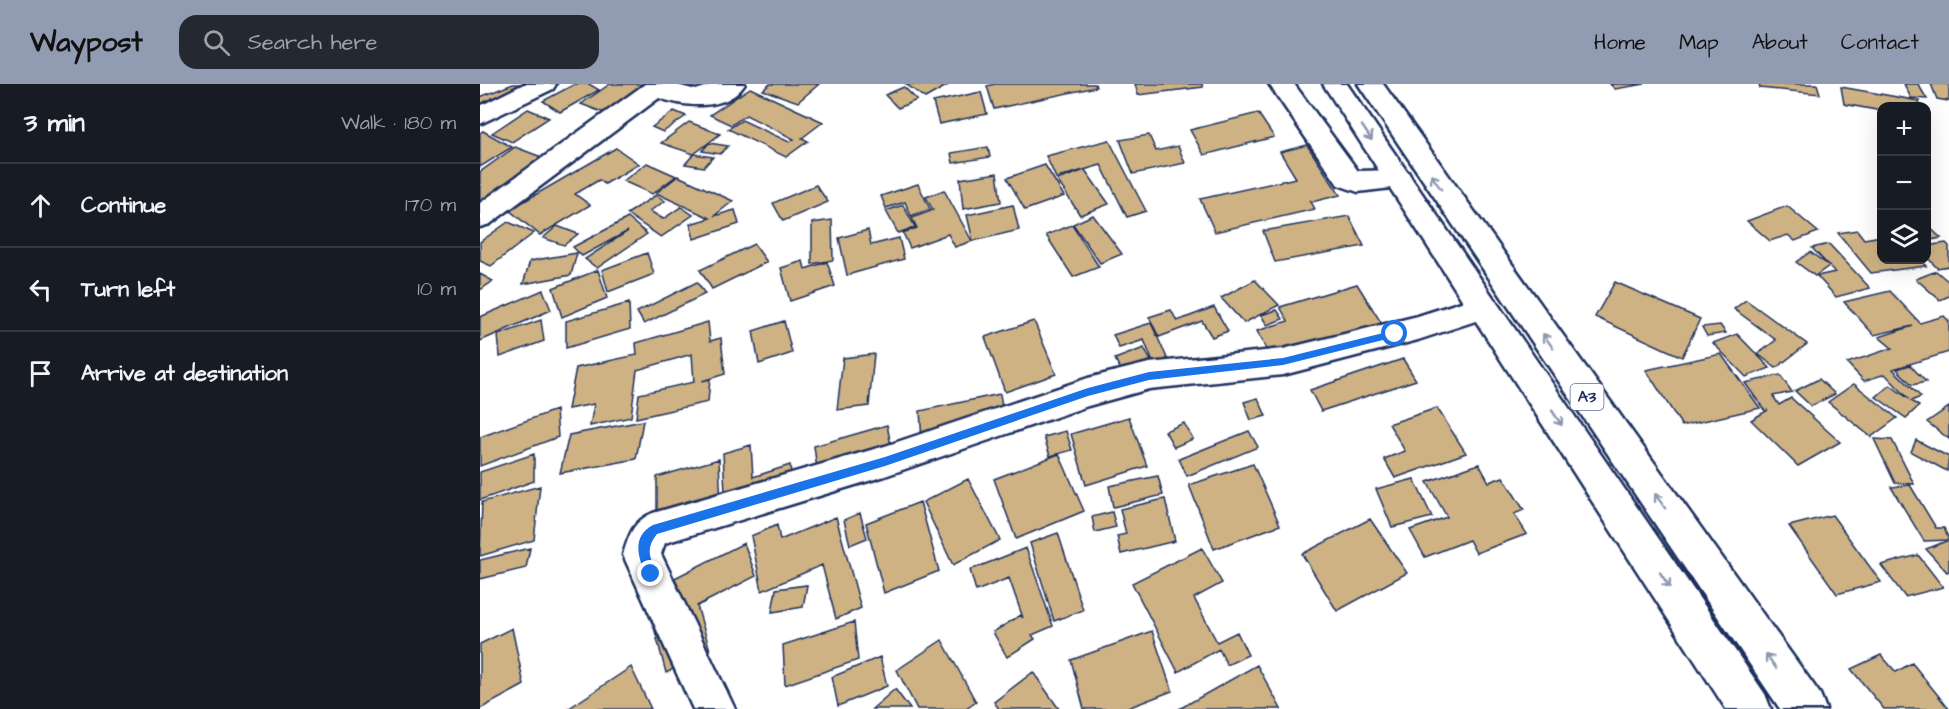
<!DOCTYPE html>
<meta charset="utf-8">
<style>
:root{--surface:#171b24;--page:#242831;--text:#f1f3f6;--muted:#9ea1a6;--line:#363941;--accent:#919bb2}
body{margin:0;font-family:"Architects Daughter",sans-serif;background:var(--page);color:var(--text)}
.controls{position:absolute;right:18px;top:18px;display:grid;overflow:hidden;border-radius:12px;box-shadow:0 6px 24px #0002}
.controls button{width:54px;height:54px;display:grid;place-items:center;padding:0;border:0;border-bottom:2px solid var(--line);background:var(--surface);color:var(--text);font:30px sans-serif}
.stop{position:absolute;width:18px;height:18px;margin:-14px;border:4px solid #1a73e8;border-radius:50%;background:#fff}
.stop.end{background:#1a73e8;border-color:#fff;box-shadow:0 2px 6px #0008}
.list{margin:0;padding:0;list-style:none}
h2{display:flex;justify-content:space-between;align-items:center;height:78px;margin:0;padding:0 24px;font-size:26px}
h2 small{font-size:20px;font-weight:400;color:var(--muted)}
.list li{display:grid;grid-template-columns:39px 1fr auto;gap:18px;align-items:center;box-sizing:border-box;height:84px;padding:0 24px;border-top:2px solid var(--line)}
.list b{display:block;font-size:22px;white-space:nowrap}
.list em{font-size:20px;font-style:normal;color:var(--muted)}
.icon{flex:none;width:33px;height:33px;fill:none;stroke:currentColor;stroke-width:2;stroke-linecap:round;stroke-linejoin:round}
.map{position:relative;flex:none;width:1469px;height:625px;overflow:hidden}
header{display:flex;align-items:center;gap:36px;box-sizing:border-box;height:84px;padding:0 30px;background:var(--accent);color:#111}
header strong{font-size:28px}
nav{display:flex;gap:33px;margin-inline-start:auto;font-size:21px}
.search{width:420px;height:54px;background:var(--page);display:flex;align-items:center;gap:15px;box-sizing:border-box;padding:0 21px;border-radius:18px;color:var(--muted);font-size:22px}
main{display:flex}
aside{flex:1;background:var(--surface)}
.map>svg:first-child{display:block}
.building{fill:#ceb283;stroke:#1b2f5e;stroke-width:1.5}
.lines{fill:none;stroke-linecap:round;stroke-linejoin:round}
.minor-casing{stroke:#1b2f5e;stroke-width:5}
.highway-casing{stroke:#1b2f5e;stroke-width:5}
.minor{fill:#fff;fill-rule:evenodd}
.highway{fill:#fff;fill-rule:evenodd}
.oneway{stroke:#8d97ae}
.route{fill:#1a73e8}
.labels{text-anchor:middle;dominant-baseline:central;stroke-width:4.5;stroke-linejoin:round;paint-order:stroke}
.shield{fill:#fff;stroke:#5f6d8e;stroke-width:1.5}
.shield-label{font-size:16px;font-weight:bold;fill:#1b2f5e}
</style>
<header>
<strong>Waypost</strong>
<div class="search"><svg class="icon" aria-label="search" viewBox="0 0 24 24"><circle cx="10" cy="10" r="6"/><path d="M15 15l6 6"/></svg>Search here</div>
<nav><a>Home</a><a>Map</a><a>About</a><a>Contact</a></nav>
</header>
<main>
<aside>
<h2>3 min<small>Walk · 180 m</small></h2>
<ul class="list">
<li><svg class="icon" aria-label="ahead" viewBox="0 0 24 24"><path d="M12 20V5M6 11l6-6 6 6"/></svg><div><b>Continue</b></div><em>170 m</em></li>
<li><svg class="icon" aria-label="left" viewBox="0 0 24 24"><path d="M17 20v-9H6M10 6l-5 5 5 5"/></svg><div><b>Turn left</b></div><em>10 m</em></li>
<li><svg class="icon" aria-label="arrive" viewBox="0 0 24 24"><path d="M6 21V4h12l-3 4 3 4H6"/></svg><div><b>Arrive at destination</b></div></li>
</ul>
</aside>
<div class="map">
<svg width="1469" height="625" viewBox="0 0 1469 625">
<rect width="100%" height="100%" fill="#fff"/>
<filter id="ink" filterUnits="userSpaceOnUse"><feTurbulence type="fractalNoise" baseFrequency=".0167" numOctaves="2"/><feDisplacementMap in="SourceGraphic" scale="12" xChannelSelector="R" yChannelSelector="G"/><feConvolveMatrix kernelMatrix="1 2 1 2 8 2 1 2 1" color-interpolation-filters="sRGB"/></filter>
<g filter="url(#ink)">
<!-- building -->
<path class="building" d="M33,0H58L0,35V13Z
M95,0H109L119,6L80,28L63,17Z
M130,0H178L132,32L101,20Z
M290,0H339L318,18L283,6Z
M426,0L452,1L470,0L445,14Z
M515,0H615L616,3L514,25L507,2Z
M655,0H722L723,3L658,11Z
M1130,0H1165L1135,5Z
M1279,0H1337L1340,10L1280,4Z
M1424,0H1438L1447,15L1431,14Z
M1451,0H1469V17L1457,15Z
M424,3L437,16L418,24L405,11Z
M1361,3L1439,17L1440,22H1402V27L1364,20Z
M270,4L343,38L322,54L328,57L306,73L248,45L262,36L309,58L314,55L266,31L251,41L230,31Z
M501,8L507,30L459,40L453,18Z
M48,25L69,34L32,58L12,49Z
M194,27L206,32L183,48L172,43Z
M778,29L794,53L724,71L710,46Z
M209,38L240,50L214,70L233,73L224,83L205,80L214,70L181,59Z
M3,47L32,63L0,83V49Z
M669,51L676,67L698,62L705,79L653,90L640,56Z
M629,56L666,127L647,133L621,81L576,94L566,72Z
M229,59L248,62L240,70L222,67Z
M827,61L860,111L832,118L830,116L835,125L735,148L720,115L816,94L800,68Z
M35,63L72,77L0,131V88Z
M508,63L510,73L473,79L471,69Z
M136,64L159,80L125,100L119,96L95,110L110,121L60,151L29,126Z
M167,79L196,92L172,110L143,97Z
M565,81L584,112L545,126L527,94Z
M605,86L629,120L600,131L577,96Z
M517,89L521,118L483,125L480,95Z
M198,92L253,117L234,132L255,126L259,140L214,155L210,140L230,134L176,109Z
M438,100L450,125L431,132L425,118L406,124L401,112Z
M336,101L348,118L303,137L293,119Z
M464,106L492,157L475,163L468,150L430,164L423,149L437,144L432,134L453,126L446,113Z
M176,111L185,117L170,127L183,135L201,123L213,131L181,153L147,130Z
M423,121L435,143L418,149L406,127Z
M533,121L539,146L493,157L487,131Z
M1307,122L1338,148L1315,157L1308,151L1290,157L1267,137Z
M613,131L642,170L620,179L593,140Z
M869,132L884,162L795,178L783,147Z
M148,134L167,150L117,184L105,175L148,147L102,172L93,163Z
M352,136L353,176L332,180V139Z
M28,138L54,149L11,182L0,177V158Z
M1446,140L1461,154L1446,157Z
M592,141L619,183L593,193L566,151Z
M77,142L98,150L84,161L63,154Z
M388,146L391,161L419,154L424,175L367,191L359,154Z
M1377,146L1384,155L1402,152V176H1440L1446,182L1391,189L1358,149Z
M1466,159L1469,162V182L1457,184L1446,172V162Z
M274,160L287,178L232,205L220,186Z
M1349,160L1390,204L1356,213L1337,192L1355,188L1349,182L1335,192L1316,178L1330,168L1348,181L1332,164Z
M97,169L91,191L43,200L50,177Z
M167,169L174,190L128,208L122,186Z
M323,177L325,185L347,178L355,202L310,217L301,184Z
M118,186L127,214L82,233L73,204Z
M1456,187L1469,198V212L1460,216L1436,195Z
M0,190L13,197L0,206Z
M775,196L799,221L764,239L741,214Z
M217,198L225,210L164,240L157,228Z
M1135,198L1220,235L1202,273L1115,233Z
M877,200L907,248L795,283L777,247L808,237L800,223Z
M63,206L71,226L0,257V233Z
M1410,207L1440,239L1464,232L1469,237V268L1413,285L1441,313L1431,317L1439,322L1426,334L1396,313L1410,301L1429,315L1405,290L1384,297L1367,279L1412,264L1399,253L1433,242L1394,251L1364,218Z
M1266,216L1327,260L1296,284L1278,270L1296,256L1254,225Z
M149,219L150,245L86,264V237Z
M734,223L748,247L732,253L722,237L679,253L669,233L691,226L697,237Z
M797,226L803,235L787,241L781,231Z
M61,236L64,257L20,273L18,251Z
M304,237L312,269L279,280L273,247Z
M554,237L576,290L525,308L505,253Z
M228,238L230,257L241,254L245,290L222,297L230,295L228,318L156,334L159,310L214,298L212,270L157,286L151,333L110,342L114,320L88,325L96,284L157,271L156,259Z
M671,239L688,276L674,281L664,256L639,264L633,251Z
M1240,241L1246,249L1227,252L1222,243Z
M1257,250L1290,284L1266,293L1233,259Z
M664,264L672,279L643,290L635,275Z
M394,270L389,322L357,326L363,274Z
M1241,270L1280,324L1202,342L1166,286Z
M923,275L936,296L841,327L830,306Z
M1430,281L1446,298L1432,301L1417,285Z
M1300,291L1312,308L1293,312L1299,321L1311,314L1360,358L1318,382L1271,336L1288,326L1285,327L1265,299Z
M1339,295L1355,310L1331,322L1315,307Z
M1374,300L1417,334L1391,353L1348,318Z
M520,310L524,338L442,356L440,327Z
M778,314L786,332L771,336L764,318Z
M1469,323V355L1447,338Z
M957,324L986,369L915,394L904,375L925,367L909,340Z
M76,326L78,353L0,382V353Z
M649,333L667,382L606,401L591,350Z
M163,337L156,375L80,389L89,351Z
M704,339L713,355L694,363L685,347Z
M407,341L414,377L339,401L334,362Z
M586,347L592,366L570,372L564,353Z
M769,347L778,363L707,392L699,375Z
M1394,355L1412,356L1434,400L1415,399Z
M1436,356L1469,373L1467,387L1431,368Z
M271,361L273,393L310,381L313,408L246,429L243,369Z
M54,370V397L0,416V388Z
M579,370L604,427L536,455L514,395Z
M239,375L241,425L177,445V393Z
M773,380L800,441L734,465L709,401Z
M999,380L1009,398L1023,393L1044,426L1034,430L1047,450L996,469L989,456L945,473L930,446L967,433L947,398Z
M678,392L683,411L633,423L629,402Z
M488,395L520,456L473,481L443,418Z
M934,395L952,433L912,443L896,405Z
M1430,401L1456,444H1464L1469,456L1444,457L1411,403Z
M60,402L54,456L0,472L2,418Z
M685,415L695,457L641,470L637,452L646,450L640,425Z
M440,418L459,487L404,509L386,439Z
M632,428L636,443L615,448L612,433Z
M380,429L387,454L370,461L364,436Z
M1352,431L1401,498L1357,510L1309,442Z
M356,433L381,524L356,535L342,481L282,507L271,452L297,441L300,456Z
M890,435L927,489L857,527L822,470Z
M578,449L603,526L574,537L550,459Z
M1469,456V487L1467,488L1446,465Z
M264,459L276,492L217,522L230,566L186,589L165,509Z
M50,464L46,484L0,495V476Z
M546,464L573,542L552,551L555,555L527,573L513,548L541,531L543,534L529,494L496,507L490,486Z
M722,464L742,499L714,514L737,558L757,548L768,571L747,581L739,565L698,588L652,499Z
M1438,471L1463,503L1425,513L1401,481Z
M327,501L323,523L292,528L296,505Z
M374,538L378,576L305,601L303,561Z
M32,544L44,601L0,625V560Z
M672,547L692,607L645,625H604L591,576Z
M462,556L496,618L486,625H437L417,586Z
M1401,571L1416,588L1432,579L1469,625H1404L1371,585Z
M400,573L407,602L358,622L352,593Z
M777,581L801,625H699Z
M151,583L171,625H88Z
M553,588L579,625H519L514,618Z
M415,605L430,625H392Z"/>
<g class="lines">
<defs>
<path id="minor" d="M44,0H76L73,5L0,40V22Z
M165,0H193L216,6L234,0H265C247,28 205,23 179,14L10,140L0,143V119Z
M789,0H814L878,87L918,86L928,88L932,95L928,102L878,108L858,101Z
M1003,211L1014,215L1018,223L1014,231L938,256L803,291L669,305L608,322L405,392L185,459L181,470L255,625H213L143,471C149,451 153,437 173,429L405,362L608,294L669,279L803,265L938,232Z"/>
<path id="highway" d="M843,0H867L1285,610L1291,625H1246Z
M878,0H903L1340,610L1346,625H1300Z"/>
</defs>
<!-- minor casing -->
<use href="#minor" class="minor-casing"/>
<!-- highway casing -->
<use href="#highway" class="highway-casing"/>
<!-- minor -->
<use href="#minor" class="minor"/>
<!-- highway -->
<use href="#highway" class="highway"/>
</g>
<!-- one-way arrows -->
<defs><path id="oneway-shaft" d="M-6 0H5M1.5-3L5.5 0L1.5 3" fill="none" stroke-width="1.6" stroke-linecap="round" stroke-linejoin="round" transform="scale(1.5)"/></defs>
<g class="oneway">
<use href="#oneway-shaft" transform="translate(887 49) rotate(56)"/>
<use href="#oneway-shaft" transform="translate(956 98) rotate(-125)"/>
<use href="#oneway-shaft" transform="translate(1068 257) rotate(-125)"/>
<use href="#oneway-shaft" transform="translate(1077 334) rotate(56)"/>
<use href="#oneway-shaft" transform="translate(1180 417) rotate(-125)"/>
<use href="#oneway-shaft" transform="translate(1185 496) rotate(56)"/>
<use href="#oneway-shaft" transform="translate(1291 577) rotate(-125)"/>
</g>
</g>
<!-- route -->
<path class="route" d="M915,246L919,247V252L803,281L669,296L608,312L405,382L177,450C165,465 170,474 177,490L171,496L167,494C159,476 150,453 173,441L405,373L608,304L669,288L803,274Z"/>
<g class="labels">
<!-- shield labels -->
<rect class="shield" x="1090.5" y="300" width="33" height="26" rx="4.5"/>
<g class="shield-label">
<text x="1107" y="313">A3</text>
</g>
</g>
</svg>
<div class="controls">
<button>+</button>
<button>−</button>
<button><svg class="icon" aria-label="layers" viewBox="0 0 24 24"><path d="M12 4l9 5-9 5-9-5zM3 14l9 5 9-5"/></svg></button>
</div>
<div class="stop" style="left:915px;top:250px"></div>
<div class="stop end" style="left:171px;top:490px"></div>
</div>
</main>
